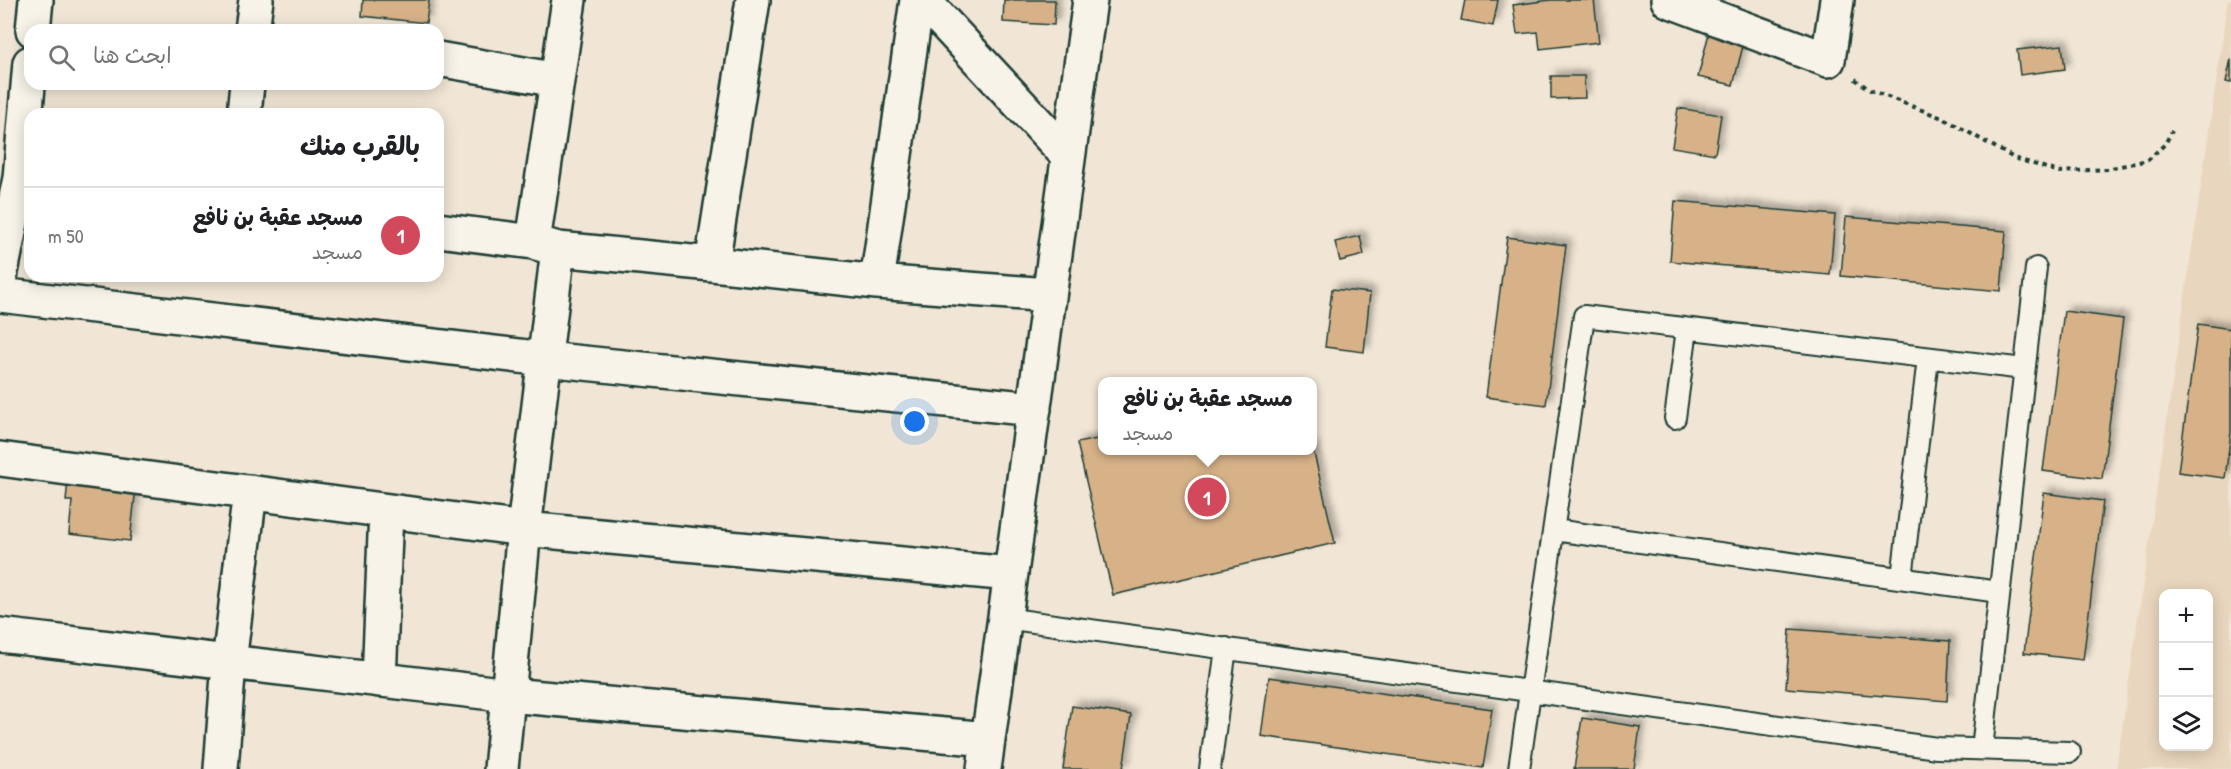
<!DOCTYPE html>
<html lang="ar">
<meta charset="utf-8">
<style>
:root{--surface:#fff;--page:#f6f6f6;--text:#202124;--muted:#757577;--line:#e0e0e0;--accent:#d1495b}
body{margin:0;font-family:"Patrick Hand","Playpen Sans Arabic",sans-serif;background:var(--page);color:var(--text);direction:rtl}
.controls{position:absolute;right:18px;bottom:18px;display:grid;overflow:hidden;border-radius:12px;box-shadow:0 3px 15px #0003}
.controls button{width:54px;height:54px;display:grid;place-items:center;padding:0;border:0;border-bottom:2px solid var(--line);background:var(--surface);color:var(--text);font:30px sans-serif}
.you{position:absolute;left:915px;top:422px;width:21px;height:21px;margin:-15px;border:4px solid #fff;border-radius:50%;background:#1a73e8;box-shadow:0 0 0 9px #1a73e833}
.badge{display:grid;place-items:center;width:39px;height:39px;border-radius:50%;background:var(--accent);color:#fff;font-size:20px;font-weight:700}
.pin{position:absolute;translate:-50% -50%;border:3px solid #fff;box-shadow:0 2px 6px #0006}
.popup{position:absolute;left:1098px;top:377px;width:219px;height:78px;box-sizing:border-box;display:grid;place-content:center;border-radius:12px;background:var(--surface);filter:drop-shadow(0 2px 4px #0005);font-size:20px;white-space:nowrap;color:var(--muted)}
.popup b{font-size:22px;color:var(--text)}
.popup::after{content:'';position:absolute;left:50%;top:100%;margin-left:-12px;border:12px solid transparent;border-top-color:var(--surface)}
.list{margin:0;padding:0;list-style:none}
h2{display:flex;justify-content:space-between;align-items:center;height:78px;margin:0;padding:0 24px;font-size:26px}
h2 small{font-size:20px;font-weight:400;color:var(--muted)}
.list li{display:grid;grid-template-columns:39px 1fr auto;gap:18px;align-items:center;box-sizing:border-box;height:96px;padding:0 24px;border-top:2px solid var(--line)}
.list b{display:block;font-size:22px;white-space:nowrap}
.list p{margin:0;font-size:20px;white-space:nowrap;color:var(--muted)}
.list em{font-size:20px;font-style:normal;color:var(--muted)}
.icon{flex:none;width:33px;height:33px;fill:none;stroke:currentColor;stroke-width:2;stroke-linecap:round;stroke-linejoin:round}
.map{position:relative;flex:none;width:2231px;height:769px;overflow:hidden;direction:ltr}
.search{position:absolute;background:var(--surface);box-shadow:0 3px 15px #0003;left:24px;top:24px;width:420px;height:66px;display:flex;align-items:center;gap:15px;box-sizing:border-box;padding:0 21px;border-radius:18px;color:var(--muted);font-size:22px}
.panel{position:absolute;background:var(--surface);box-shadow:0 3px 15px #0003;left:24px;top:108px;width:420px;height:174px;border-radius:18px;direction:rtl}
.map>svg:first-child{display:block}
.built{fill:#e9d6be;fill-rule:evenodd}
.building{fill:#d7b289;stroke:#1f3d34;stroke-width:1.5;filter:url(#shadow)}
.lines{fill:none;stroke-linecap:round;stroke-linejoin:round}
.service-casing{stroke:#1f3d34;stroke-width:24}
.minor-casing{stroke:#1f3d34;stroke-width:38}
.path{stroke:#1f3d34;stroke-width:4;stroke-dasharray:4.5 4.5;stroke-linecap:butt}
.service{stroke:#f7f3e8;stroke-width:20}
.minor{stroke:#f7f3e8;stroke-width:33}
</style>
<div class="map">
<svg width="2231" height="769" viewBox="0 0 2231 769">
<defs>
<filter id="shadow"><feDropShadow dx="5.5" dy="-5.5" stdDeviation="3" flood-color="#0004"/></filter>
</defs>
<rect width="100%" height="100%" fill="#f1e6d5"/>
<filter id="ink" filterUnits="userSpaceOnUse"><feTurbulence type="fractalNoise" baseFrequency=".0167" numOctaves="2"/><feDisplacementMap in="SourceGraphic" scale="12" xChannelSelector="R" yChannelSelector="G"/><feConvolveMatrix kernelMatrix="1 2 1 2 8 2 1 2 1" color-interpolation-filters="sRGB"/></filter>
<g filter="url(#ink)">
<!-- built -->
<path class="built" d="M2228,0H2231V769H2116ZM2164,594H2208V746H2164Z"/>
<!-- building -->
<path class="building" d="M363,0H429L426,23L362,16Z
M1004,0H1055L1054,25L1003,22Z
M1465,0H1498L1493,26L1461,20Z
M1551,0H1594L1599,42L1540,49L1538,32L1517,34L1513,5Z
M1709,33L1744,42L1733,85L1698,77Z
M2062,45L2065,69L2020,75L2017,50Z
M2231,59V83L2226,82Z
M1551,76H1584L1585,98L1551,99Z
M1678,108L1721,115L1715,154L1672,147Z
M1675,201L1835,215L1830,275L1670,261Z
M1846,217L2006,231L2001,291L1841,276Z
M1360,236L1364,255L1340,261L1335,242Z
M1507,237L1566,245L1546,405L1486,397Z
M1332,289L1370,293L1364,352L1325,347Z
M2064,311L2123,319L2102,479L2043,471Z
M2198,324L2231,329V432L2225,478L2178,472Z
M1102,438V450H1312V445L1335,543L1113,595L1077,443Z
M69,470L137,478L130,541L69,534L72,501H66Z
M2044,493L2103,501L2083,660L2024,653Z
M1790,629L1950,641L1947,701L1786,688Z
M1269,677L1492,709L1483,768L1261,736Z
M1072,706L1131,715L1123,769H1063Z
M1582,718L1640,727L1634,769H1574Z"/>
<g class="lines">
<defs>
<path id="service" d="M1675,418L1687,329
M1554,530L1999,592
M1902,578L1928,358
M1005,618L1937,748L2070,752
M1982,749L2036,268
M1210,769L1226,648
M1519,769L1584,316L2024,369"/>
<path id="minor" d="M923,0L1068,156
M1668,0L1828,60L1837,0
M33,30L36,0
M252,30L256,0
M438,59L557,80
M244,114L247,84
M438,230L533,242L558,249L712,264L877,282L1049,295
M533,242L569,0
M712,264L753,0
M0,277L20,178L30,63
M877,282L917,0
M0,295L545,359L1034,409
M0,459L524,529L1011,574
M0,635L509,695L988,739
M379,680L386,511
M221,769L229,662L250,492
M501,769L524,529L558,249
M984,769L1090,0"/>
</defs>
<!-- service casing -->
<use href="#service" class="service-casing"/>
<!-- minor casing -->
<use href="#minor" class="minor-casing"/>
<!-- path -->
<path class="path" d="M1855,79L1870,90L1945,119L2014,158L2059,172L2107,169L2148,160L2165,144L2172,131"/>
<!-- service -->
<use href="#service" class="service"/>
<!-- minor -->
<use href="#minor" class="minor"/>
</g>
</g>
</svg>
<div class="controls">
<button>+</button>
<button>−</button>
<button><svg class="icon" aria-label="layers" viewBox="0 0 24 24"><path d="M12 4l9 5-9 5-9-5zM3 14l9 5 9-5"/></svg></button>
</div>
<div class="you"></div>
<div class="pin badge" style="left:1207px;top:497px">1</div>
<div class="popup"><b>مسجد عقبة بن نافع</b>مسجد</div>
<div class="search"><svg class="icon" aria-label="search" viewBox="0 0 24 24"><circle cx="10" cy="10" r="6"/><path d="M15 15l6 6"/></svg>ابحث هنا</div>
<section class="panel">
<h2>بالقرب منك<small></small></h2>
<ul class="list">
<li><span class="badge">1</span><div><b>مسجد عقبة بن نافع</b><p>مسجد</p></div><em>50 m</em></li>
</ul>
</section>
</div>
